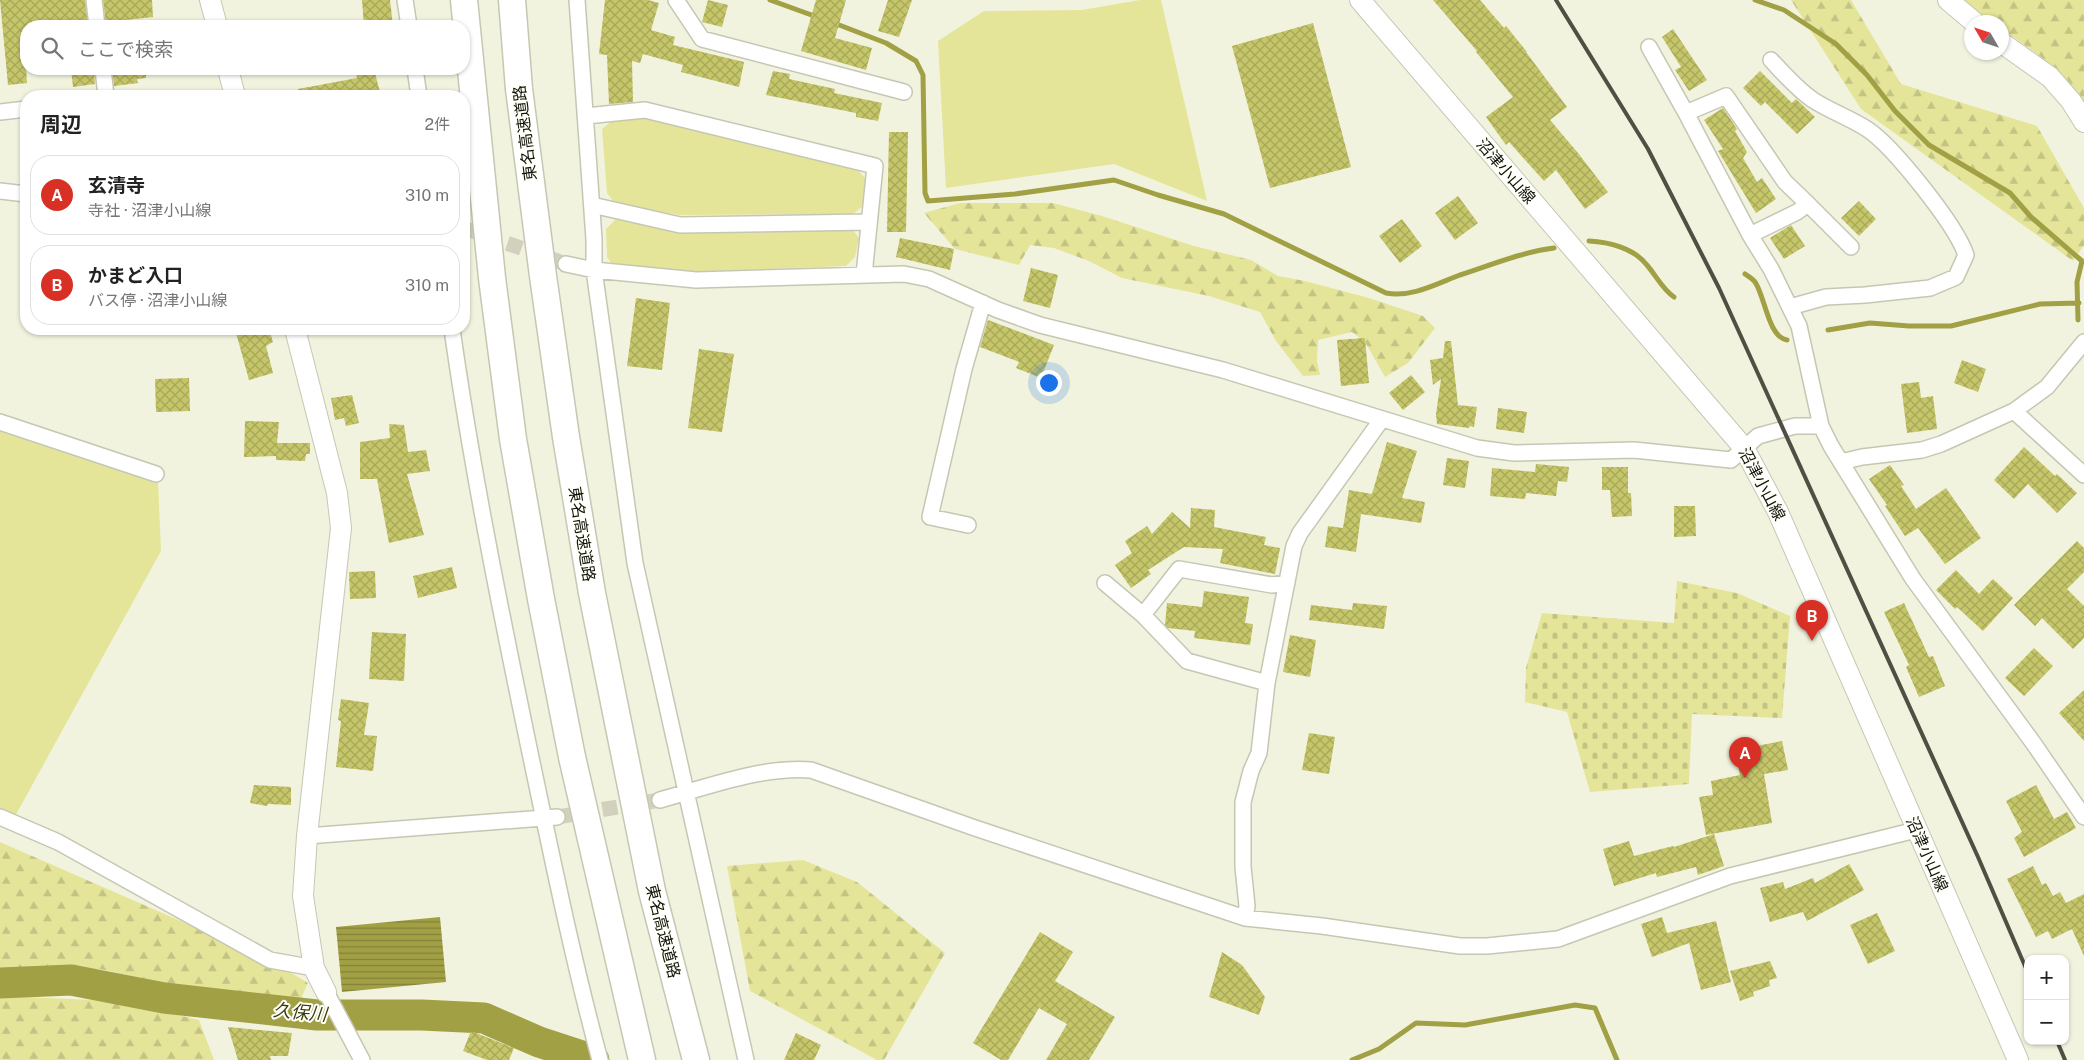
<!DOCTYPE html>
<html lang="ja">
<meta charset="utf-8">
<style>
:root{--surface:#fff;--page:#f2f2f2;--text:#222;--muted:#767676;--line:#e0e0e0;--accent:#d93025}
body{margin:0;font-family:"Public Sans","Noto Sans JP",sans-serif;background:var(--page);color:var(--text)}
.controls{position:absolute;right:15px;bottom:15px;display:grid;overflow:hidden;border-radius:10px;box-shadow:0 1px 4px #0004}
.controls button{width:45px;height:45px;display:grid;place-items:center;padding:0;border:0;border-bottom:1px solid var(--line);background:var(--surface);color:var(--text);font:25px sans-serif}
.compass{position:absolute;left:1964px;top:15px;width:45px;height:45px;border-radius:50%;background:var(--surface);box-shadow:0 1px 4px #0004;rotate:309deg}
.you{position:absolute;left:1048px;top:382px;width:18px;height:18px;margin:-12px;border:4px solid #fff;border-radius:50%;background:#1a73e8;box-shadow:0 0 0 8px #1a73e833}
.badge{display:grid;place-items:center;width:32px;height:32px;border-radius:50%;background:var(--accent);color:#fff;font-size:16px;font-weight:700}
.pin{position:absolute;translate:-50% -41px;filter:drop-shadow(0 1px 2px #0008)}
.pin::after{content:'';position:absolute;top:26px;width:18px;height:15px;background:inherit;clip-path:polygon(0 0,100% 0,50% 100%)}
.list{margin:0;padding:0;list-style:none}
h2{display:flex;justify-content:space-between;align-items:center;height:65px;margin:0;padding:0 20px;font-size:21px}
h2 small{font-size:16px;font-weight:400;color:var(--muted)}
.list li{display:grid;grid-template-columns:32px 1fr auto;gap:15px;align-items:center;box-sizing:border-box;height:80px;margin:0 10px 10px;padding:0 10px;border:1px solid var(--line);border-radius:20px}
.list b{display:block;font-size:19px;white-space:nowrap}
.list p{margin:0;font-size:16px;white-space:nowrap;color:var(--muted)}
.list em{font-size:16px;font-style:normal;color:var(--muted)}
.icon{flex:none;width:28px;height:28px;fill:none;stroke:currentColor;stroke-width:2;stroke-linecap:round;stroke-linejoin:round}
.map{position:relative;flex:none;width:2084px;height:1060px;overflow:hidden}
.search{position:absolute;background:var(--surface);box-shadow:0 1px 4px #0004;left:20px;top:20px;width:450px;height:55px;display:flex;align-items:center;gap:12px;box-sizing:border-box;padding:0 18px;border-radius:20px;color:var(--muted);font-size:19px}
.panel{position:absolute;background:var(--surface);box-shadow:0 1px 4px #0004;left:20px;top:90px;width:450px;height:245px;border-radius:20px}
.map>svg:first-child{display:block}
.grass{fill:#e4e599}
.forest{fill:url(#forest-firs)}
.cemetery{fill:url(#cemetery-stones)}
.water{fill:url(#water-rules)}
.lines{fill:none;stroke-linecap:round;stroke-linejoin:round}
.stream{stroke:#a1a044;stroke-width:5}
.river{stroke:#a1a044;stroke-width:31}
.building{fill:url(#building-cross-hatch)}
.street-tunnel{stroke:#d1d1be;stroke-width:15;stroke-dasharray:15 8;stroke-linecap:butt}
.street-casing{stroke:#c6c7b3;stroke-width:18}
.secondary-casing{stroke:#c6c7b3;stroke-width:22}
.highway-casing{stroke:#c6c7b3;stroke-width:29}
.street{stroke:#fff;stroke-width:15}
.secondary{stroke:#fff;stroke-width:20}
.highway{stroke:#fff;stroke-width:26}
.rail{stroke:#4f4f44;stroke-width:4}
.labels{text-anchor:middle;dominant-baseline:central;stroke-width:4;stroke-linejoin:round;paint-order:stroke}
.street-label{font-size:16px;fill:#13130c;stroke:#fefff7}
.water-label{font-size:18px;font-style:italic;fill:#3a3912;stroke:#fefff7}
</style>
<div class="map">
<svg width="2084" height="1060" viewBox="0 0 2084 1060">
<defs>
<pattern id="forest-firs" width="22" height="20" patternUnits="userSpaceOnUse" patternTransform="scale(1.25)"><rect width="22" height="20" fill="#e4e599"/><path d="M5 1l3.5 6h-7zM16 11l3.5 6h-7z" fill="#c3c483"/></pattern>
<pattern id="cemetery-stones" width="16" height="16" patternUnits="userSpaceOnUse" patternTransform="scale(1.25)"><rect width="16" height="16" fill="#e4e599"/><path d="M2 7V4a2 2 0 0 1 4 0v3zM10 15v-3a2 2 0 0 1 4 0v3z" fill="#c3c483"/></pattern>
<pattern id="water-rules" width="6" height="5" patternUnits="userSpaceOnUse" patternTransform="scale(1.25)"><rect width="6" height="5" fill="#a1a044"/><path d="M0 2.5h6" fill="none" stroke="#828137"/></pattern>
<pattern id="building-cross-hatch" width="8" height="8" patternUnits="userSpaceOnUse" patternTransform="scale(1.25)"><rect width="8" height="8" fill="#c5c569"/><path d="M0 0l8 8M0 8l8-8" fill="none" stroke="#a8a85a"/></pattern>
</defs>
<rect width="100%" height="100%" fill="#f2f3de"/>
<!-- grass -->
<path class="grass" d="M1140,0H1161L1207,201L1114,164L946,188L938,41L984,11L1082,10Z
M643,118L857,169L866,179L863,206L853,214L680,215L615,204L607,193L602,129L613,120Z
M616,219L682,231L852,229L859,238L855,257L846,266L695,272L611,263L607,257L606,229Z
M0,428L158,481L161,551L13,820L0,814Z"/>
<!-- forest -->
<path class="forest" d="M1791,0H1851L1901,84L2037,126L2084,208V245L2073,261L1861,109Z
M1962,0H2084V103C2066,71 2031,50 2002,29V22H1991Z
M960,203H1053L1102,216L1194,246L1251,260L1278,276L1305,281L1369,298L1423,316L1435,328L1408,363L1385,377L1365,342L1352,332L1318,340L1317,361L1320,375L1303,376L1276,341L1260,312L1209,296L1122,278L1089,261L1054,248L1030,245L1019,265L955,249L924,213Z
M0,842L270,960L308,983L299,1003L200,991L100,969L0,980Z
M803,860L857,882L945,953L884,1060H877L750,991L727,866Z
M0,996L118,1001L199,1020L214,1060H0Z"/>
<!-- cemetery -->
<path class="cemetery" d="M1677,581L1737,593L1790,616L1782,718L1692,714L1689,784L1590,792L1567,712L1525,702L1526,668L1542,613L1674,623Z"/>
<!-- water -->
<path class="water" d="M440,917L446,982L342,992L336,927Z"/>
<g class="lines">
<!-- stream -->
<path class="stream" d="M770,0L817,17
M1755,0L1784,10L1836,44L1867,75L1895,111L1929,145L2010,193L2031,217L2082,261L2077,282L2078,320
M834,23L886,43L916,61L923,75L925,193L928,201L1015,194L1114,180L1158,195L1224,214L1386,293C1411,298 1436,284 1460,275C1491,265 1522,252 1554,248
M1589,241C1609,242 1633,248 1646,264C1656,275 1662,289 1674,297
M1745,274C1748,276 1753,279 1755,282C1765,296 1768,337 1787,340
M1828,330L1870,323L1909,326H1951L2040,304L2079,303
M1352,1060L1379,1049L1416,1023L1465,1025L1575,1005L1595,1008L1617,1060"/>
<!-- river -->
<path class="river" d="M0,983L71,980L164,998L317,1015H422L484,1018L539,1042L594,1060"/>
</g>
<!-- building -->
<path class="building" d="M0,0H85L88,26H26V34L24,35L27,83L8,85Z
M103,0H152L153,17L126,20L127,26H106Z
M362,0H390L393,26H364Z
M605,0H648L659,3L651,30L675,37L673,45L744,62L739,87L681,72L683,65L643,54L640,63L632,61L633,102L609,104L607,55L599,54Z
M708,0L728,5L722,27L702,22Z
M816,0H846L835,38L872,48L866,70L801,51Z
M888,0H912L899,37L878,31Z
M1433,0H1480L1504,28L1506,26L1527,52H1526L1567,107L1550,120L1578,153L1608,192L1585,209L1556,170L1544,181L1509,142L1506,145L1486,117L1513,97L1476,52L1477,51Z
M1313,23L1351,167L1270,188L1232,46Z
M1673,29L1707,80L1689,91L1675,70L1681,67L1662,37Z
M71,69H94L95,84L73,87Z
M112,69H146V78L137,79L138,83L114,86Z
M364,69H374L381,96H299L298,89L357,78L356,71Z
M773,71L790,74L789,79L835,89L834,93L882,103L878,121L856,117V113L766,95Z
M1760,71L1792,103L1796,99L1815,117L1797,134L1765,102L1761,106L1743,88Z
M1723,108L1737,129L1735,131L1747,152L1743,158L1757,182L1762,178L1776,199L1756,213L1718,151L1723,149L1704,120Z
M889,132H908L906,232H887Z
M1458,196L1478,223L1455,240L1435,213Z
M1859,201L1876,219L1859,236L1841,218Z
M1402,219L1422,246L1400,263L1379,236Z
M1791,225L1805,246L1784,259L1770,238Z
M900,238L954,249L950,270L896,257Z
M1031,268L1058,275L1050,308L1023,301Z
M636,298L670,303L662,370L627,366Z
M988,320L1054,345L1041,378L1016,368L1019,362L980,347Z
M235,329H269L273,342L266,346L273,373L249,380Z
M1365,338L1369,383L1341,386L1337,340Z
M1445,341H1451L1458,405L1477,407L1474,427L1470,426L1469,428L1437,424L1436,414L1441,379L1433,385L1430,360L1443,358Z
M699,349L734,354L722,432L688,428Z
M1962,360L1986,369L1978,392L1954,383Z
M1411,375L1425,392L1403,410L1389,393Z
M189,378L190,411L156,412L155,379Z
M1919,382L1921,398L1933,396L1937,429L1907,433L1901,384Z
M352,395L359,423L346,426L344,418L335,420L331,398Z
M1498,408L1527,412L1524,433L1496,429Z
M245,421L279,422L277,443H310V454H306L305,461L276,460V456L244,457Z
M389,424L404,425L408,452L426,450L430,471L407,474L424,535L389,543L377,479H360V442L390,438Z
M1387,442L1417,451L1402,498L1425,502L1421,523L1361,514L1356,552L1325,547L1328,526L1343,528L1349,490L1372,494Z
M2024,447L2055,476L2057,474L2077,493L2057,513L2028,484L2014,499L1994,480Z
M1447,458L1469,461L1465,488L1443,485Z
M1536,464L1569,467L1567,482L1558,481L1556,496L1526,493L1525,499L1490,496L1492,468L1535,472Z
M1890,465L1904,485L1901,486L1916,509L1946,488L1981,538L1945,564L1918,528L1905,536L1885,506L1887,505L1869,479Z
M1602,467H1628V493H1631L1632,516L1612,517L1610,490H1602Z
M1674,506H1695L1696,536L1674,537Z
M1191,508L1215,510L1214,527L1266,537L1264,545L1280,548L1275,574L1220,563L1223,549L1184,547L1148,570L1151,574L1131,588L1115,565L1132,553L1125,541L1147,526L1152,534L1172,512L1190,528Z
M2077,541L2084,548V572L2067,589L2084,606V638L2073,649L2042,618L2035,626L2014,605Z
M452,567L457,588L418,598L413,576Z
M1956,570L1979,594L1993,579L2013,598L1983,631L1957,607L1955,609L1936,590Z
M375,571L376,598L350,599L349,572Z
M1204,591L1249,597L1245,623L1253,624L1250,645L1194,638L1195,631L1168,628L1165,625L1167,603L1202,607Z
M1353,603L1387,606L1384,629L1309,620L1311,605L1352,610Z
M1904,603L1929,657L1933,656L1945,686L1919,697L1906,667L1909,665L1884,612Z
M372,632L406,634L404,681L369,679Z
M1290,635L1316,640L1310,677L1283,672Z
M2034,648L2053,666L2024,696L2005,678Z
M2084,690V741L2059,713Z
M341,699L369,703L364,735L377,736L373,771L336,767L341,721L338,720Z
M1309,733L1335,737L1329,774L1302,770Z
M1782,741L1788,770L1764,774L1772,823L1706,835L1699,797L1713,795L1711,781L1740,775L1735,750Z
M254,785L291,787V805L268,804L267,806L250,803Z
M2036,785L2054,819L2067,812L2076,828L2024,857L2014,838L2022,832L2006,801Z
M1714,834L1724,866L1698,875L1696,867L1657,877L1656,873L1614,886L1603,849L1629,841L1634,856L1673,846L1674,847Z
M1849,864L1864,890L1807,921L1803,912L1770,922L1760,888L1783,882L1785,889L1813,878L1815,883Z
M2033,866L2042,885L2046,883L2053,896L2060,892L2066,903L2084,894V956L2072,929L2052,939L2048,931L2036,937L2007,879Z
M1877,913L1895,951L1868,964L1850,925Z
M1662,917L1667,933L1716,921L1731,982L1701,990L1689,943L1652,957L1641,924Z
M1040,932L1073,952L1055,981L1115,1017L1089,1060H1046L1067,1024L1039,1008L1008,1060H1001L973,1043Z
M1222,952L1242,965L1265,997L1259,1015L1209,997Z
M1770,961L1777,978L1769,980L1770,986L1753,992L1754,996L1740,1001L1730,971Z
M228,1027L292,1033L288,1056H270L271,1060H238Z
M471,1031L514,1048L509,1060H487L463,1051Z
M796,1033L821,1045L814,1060H784Z"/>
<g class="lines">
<!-- street-tunnel -->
<path class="street-tunnel" d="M464,228L566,264
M557,817L660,800"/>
<defs>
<path id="street" d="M94,0L97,26
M405,0L409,26
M577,0L594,239V270L635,563L746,1060
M676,0L702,39L904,92
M1649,47L1686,113L1750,235L1771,269L1799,326L1821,426
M1771,60C1784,74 1797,89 1813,100C1830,111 1850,118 1867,129C1893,146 1956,225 1966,255L1956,277L1930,288L1865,295L1826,297L1790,307
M103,69L106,96
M415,69L419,96
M0,112L26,109
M1686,113L1726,96L1785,182L1808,204L1797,212L1750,235
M586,116L645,110L875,166L864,275
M0,191L26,194
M1808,204L1851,247
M592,205L680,225L868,222
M566,264L594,270L696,280L904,274L929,279L998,310L1040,325L1223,370L1477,448L1514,453L1634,450L1731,460L1758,436L1795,426H1821L1831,446L1913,579L2034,744L2084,817
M452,329C472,470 500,608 529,748C551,852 572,957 600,1060
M2014,411L2084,475
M0,422L156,474
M1841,462L1862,457L1922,450L1941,444L2014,411L2047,387L2084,342
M968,525L930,517L964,369L983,303
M1105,583L1143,615L1187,661L1267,683
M1143,615L1179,569L1272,585L1287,583
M660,800C707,787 763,766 811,770L975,828L1245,918L1322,926L1460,946H1487L1558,939L1730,876L1916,830
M0,817L58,842L270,960L314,968
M307,836L557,817
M1245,918L1247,906L1243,867V802L1251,771L1259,753L1267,683L1294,546L1300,533L1382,419
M326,992L362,1060"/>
<path id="secondary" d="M210,0L217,26
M1360,0L1744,448L1778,512L2018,1060
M1948,0L1974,22
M2002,43L2050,77L2071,101L2084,122
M228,69L235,96
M295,329L337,493L341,528L307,836L303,896L314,968L326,992"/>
<path id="highway" d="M464,0L492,278L513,439L541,599L572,757L642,1060
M512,0L519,89L543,276L566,437L592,593L652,891L696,1060"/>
</defs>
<!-- street casing -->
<use href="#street" class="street-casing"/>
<!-- secondary casing -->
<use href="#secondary" class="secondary-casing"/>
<!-- highway casing -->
<use href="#highway" class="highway-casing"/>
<!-- street -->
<use href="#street" class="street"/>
<!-- secondary -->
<use href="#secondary" class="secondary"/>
<!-- highway -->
<use href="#highway" class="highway"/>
<!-- rail -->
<path class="rail" d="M1556,0L1648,149L1719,288L1978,857L2028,973
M2057,1041L2065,1060"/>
</g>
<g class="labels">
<!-- street labels -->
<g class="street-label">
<text transform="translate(525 133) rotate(-97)">東名高速道路</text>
<text transform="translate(1506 171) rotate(49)">沼津小山線</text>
<text transform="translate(1762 484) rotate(62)">沼津小山線</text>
<text transform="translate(582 534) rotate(81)">東名高速道路</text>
<text transform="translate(1927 854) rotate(66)">沼津小山線</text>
<text transform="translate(663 931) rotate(76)">東名高速道路</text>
</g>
<!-- water labels -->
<g class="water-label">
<text transform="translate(300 1012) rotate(5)">久保川</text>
</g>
</g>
</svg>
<div class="controls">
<button>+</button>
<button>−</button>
</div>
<svg class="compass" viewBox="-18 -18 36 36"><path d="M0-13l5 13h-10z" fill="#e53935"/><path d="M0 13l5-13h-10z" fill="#767676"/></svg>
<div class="you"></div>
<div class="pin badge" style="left:1745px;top:778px">A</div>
<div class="pin badge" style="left:1812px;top:641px">B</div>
<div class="search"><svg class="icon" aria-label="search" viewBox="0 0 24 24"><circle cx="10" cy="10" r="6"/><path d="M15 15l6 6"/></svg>ここで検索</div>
<section class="panel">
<h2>周辺<small>2件</small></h2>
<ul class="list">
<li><span class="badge">A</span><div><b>玄清寺</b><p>寺社 · 沼津小山線</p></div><em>310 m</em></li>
<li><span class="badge">B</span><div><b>かまど入口</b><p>バス停 · 沼津小山線</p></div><em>310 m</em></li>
</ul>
</section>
</div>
